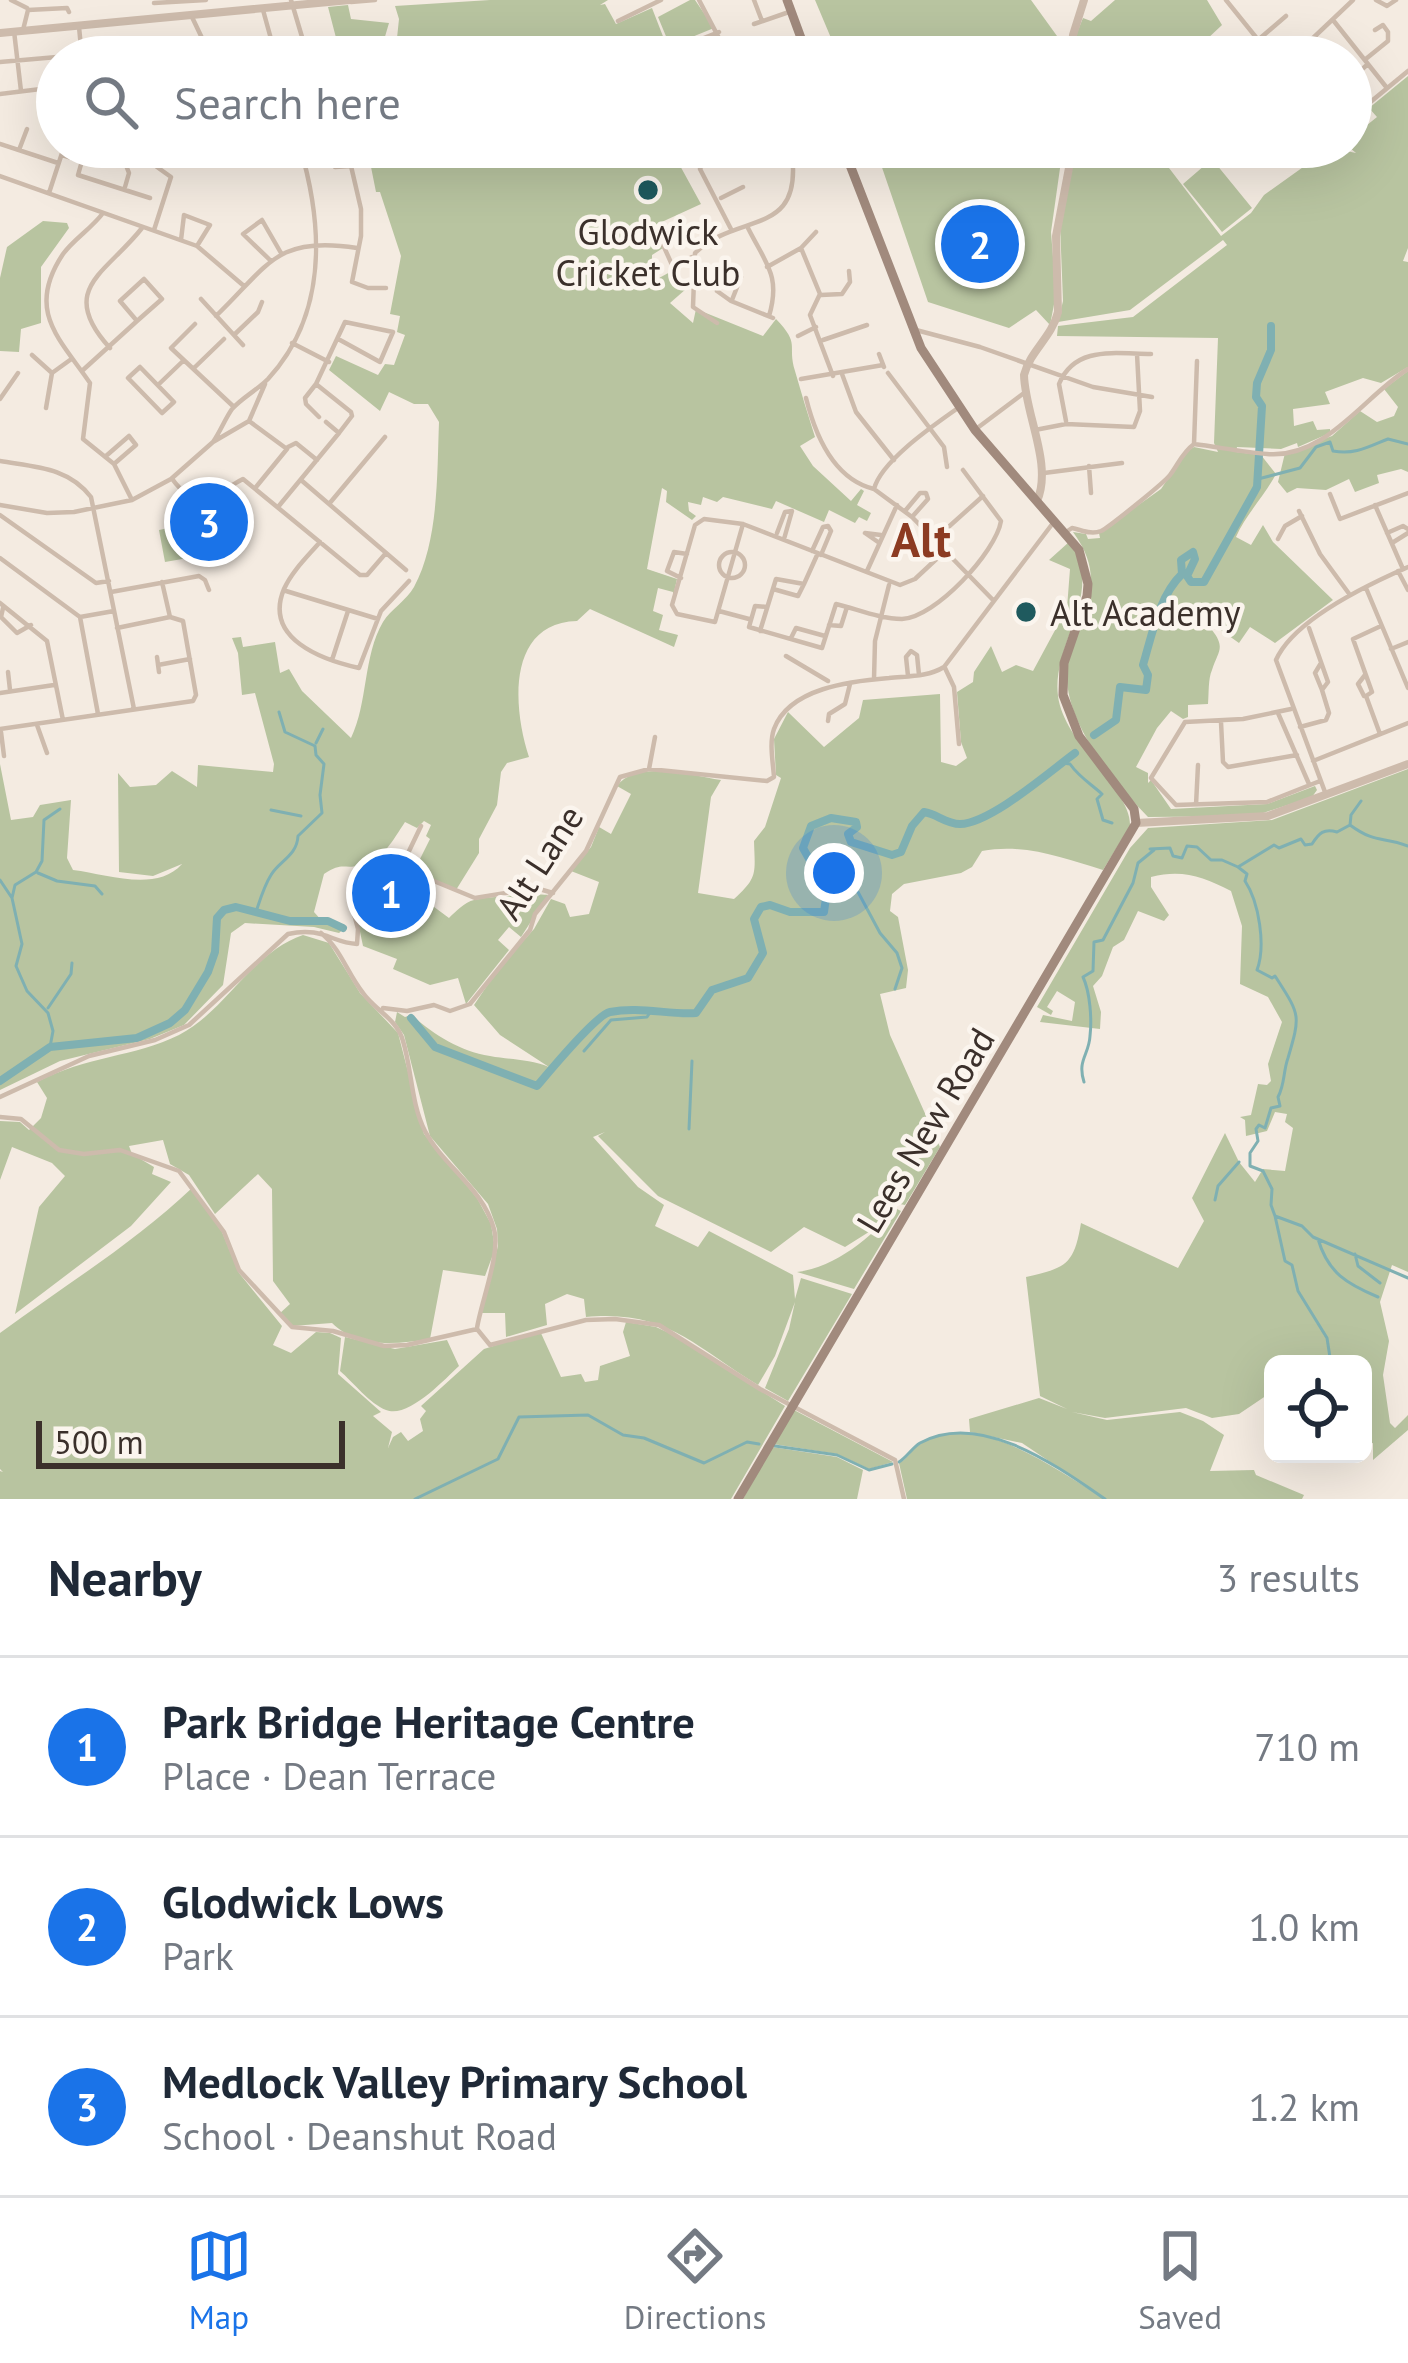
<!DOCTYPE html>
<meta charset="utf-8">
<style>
:root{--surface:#fff;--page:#f2f2f3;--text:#1f2937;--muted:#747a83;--line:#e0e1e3;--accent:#1a73e8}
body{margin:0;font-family:"PT Sans",sans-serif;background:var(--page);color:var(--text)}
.controls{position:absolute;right:36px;bottom:36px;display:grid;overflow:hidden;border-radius:18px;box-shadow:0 12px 48px #0002}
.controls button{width:108px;height:108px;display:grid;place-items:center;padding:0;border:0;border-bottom:3px solid var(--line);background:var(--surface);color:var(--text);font:60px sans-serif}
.scale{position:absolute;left:36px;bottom:30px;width:309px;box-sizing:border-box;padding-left:12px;border:6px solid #3b302b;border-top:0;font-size:33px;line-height:42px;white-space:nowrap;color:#3b302b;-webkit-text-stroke:9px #fbf5ee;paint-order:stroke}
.you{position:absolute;left:834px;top:873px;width:42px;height:42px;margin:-30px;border:9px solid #fff;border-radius:50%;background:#1a73e8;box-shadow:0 0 0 18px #1a73e833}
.badge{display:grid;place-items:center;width:78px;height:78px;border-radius:50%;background:var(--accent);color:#fff;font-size:39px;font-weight:700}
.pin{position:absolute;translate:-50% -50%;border:6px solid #fff;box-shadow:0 3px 12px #0006}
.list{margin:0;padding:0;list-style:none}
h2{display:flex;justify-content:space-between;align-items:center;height:156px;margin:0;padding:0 48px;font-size:51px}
h2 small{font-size:39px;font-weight:400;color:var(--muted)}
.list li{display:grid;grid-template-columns:78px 1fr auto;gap:36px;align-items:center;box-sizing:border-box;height:180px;padding:0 48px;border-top:3px solid var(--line)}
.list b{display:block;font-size:45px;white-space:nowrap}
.list p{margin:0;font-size:39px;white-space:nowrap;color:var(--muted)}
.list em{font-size:39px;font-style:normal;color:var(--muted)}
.icon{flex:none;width:66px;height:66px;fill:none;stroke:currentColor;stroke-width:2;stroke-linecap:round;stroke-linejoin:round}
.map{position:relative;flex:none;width:1408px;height:1499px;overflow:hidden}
.search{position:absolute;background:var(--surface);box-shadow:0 12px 48px #0002;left:36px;right:36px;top:36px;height:132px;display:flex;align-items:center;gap:30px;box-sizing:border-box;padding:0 42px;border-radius:66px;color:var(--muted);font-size:45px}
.sheet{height:696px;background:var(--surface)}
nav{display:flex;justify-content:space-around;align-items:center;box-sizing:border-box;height:168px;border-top:3px solid var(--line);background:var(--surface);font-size:33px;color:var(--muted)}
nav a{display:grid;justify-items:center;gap:6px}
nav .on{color:var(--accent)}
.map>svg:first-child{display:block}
.green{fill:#b8c4a0}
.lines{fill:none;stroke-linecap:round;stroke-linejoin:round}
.stream{stroke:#7fb0b2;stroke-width:3}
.river{stroke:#7fb0b2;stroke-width:8}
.minor{stroke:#cdbbac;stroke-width:4.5}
.tertiary{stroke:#cdbbac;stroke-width:8}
.secondary{stroke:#a18a7d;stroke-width:9}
.poi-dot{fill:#1f5a5e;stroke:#fbf5ee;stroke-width:4.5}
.labels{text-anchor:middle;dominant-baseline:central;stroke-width:9;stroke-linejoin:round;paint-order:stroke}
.poi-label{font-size:36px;fill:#3b302b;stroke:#fbf5ee}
.street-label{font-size:36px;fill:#3b302b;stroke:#fbf5ee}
.district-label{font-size:48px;font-weight:bold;fill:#8c3b22;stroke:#fbf5ee}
</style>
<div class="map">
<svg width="1408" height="1499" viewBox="0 0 1408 1499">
<rect width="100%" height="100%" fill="#f4ebe1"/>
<!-- green -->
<path class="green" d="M490,0H608L600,5L605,4L616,24L652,8L671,57H395L399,19L395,6Z
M690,0H695L714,28L670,46L658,17Z
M815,0H1031L1057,36L1068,40L1063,57H839Z
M1115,0H1207L1222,25L1188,57H1127L1120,47L1111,53L1074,57V40L1083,18L1091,21Z
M348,5L351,19L389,23L379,57H341L328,7Z
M1408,76V248L1403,261L1408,262V367L1381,383L1363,378L1325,392L1330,404L1293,409L1294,426L1313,421L1317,430L1330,429V433L1298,447L1297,443L1281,449L1237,447L1236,452L1261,455L1276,474C1264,497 1246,514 1236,537L1251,545L1263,525L1273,542L1333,600L1275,643L1250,627L1239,643L1215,626L1224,611L1213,618L1212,630C1226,648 1218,651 1212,670C1208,679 1209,693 1208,704L1188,705V717L1183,719L1171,711L1157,728L1136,767L1148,773V783L1151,780L1171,809L1267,804L1315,786L1317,790L1312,797L1254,816L1148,817C1118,786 1066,726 1067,675C1068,617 1116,591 1073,532L1086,534L1088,539L1100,538L1099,533L1161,489L1186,452L1194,447L1218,452L1214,443L1218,338L1057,336L1058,326L1133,317L1227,245L1223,240L1130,310L1058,322L1063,301L1060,224L1076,147H1153L1221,236L1251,213L1264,195L1320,155L1325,157L1327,147L1356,153L1349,147L1351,138L1377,117L1369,108Z
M367,147H619L624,164L672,151L701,204L653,226L663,248L652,255V275L659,278L672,271L686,289L670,303L693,323L696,309L763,336L776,319C801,345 787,344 795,371C801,392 808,415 815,437L800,446L813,466L851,501L861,489L864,491L857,505L871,513L867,521L859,517L855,523L829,510L824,522L776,501L772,509L723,497L717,502L703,497L701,505L688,502L689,511L696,516L692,520L666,502L667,491L662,488L647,569L677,579L673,597V592L658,588L653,611L663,615L659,630L678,635L674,647L590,609L577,621C506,623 513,709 529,757L507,763L501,772L497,805L479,839V853L456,890L414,871L430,839L426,836L431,825L424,821L417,828L405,822C393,840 383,860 362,865C342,870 344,861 324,874L314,912L322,921L346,927L339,933L314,927L245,923L231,933L223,985L184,1025L150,1039L60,1061L0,1090V764L11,820L33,817L40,805L71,800L67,858L73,870C107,874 156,893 182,864L153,876L119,872L118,773L130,787L156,785L172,771L197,787L198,765L273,772L274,764L255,693L242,695L238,653L232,638L241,637L243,647L275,642L280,673L289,669L302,691L351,738C368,703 363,656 383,622C391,609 406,601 414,587C439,541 437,473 439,422L428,404H414L389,392L380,411L329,370L336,356L378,375L385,364L394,365L405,335L397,332L400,316L390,314L401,256L380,192H376Z
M875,147H1063L1051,232L1056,294L1050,325L1036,310L1009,328L928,302Z
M1212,159L1252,208L1222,232L1183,184Z
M43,221L67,223L69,228L41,267V323L21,329L19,352L0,351V278L7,247Z
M1408,371V472L1401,469L1377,475L1379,483L1355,492L1349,479L1326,490L1297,488L1287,493L1278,482L1285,453L1332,436L1360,411L1377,422L1394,416L1398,407L1384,389Z
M208,520L213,524L216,558L205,555L165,562L159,530Z
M1069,542C1107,591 1051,644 1058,696C1064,744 1132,790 1130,826L1103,870C1063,858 1025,843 982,851L972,867L961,873L904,884L892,894L890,911L898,917L908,970L906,988L880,994L890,1035L940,1147L905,1205L895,1203L872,1230L845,1247L804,1227L771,1252L658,1196L598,1136L605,1132L593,1137L638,1187L664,1205L655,1226L698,1247L709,1231L793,1275L795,1299L801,1278L852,1294L788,1401L765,1388L789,1329L795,1302L775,1356L758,1385C693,1346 668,1310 586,1317L584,1299L567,1294L545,1304L547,1325L506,1337L505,1313H480L498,1246L497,1229L488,1204L430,1136L404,1035L395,1022L397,1012L405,1017L411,1015C435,1035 459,1051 490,1056C511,1060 530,1059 549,1067L500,1035L474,1005L499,968L534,929L551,899L565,904L570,917L589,914L599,882L571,871L591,847L599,827L611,834L631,794L617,786C637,759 692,776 721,780L711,797L698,893L734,899C758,877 755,874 754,841L765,827L781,778L776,775L774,739L788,712L824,747L859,718L863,700L940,694L941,762L956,766L967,758L961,742L957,692L973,682L974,672L991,646L1002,672L1016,665L1033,671L1067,608L1070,569L1049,560Z
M1408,769V1272L1392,1265L1380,1302L1389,1341L1383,1375L1390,1423L1395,1428L1408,1415V1430L1373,1460V1443L1363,1445V1364H1273V1391L1239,1414L1212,1418L1186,1408L1105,1418L1072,1412L1107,1420L1180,1412L1203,1421L1224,1435L1210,1471L1254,1470L1256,1475L1304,1495L1302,1499H907L899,1463C908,1459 911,1450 919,1445C976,1407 1054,1470 1101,1496L1022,1443L970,1432L969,1419L1039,1398L1067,1409L1040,1396L1026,1277C1066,1268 1074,1265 1081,1223L1178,1268L1204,1221L1192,1198L1225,1133L1239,1162L1255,1182L1263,1169L1285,1171L1293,1128L1285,1122L1287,1114L1275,1112L1267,1131L1246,1136L1245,1120L1240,1117L1251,1115L1258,1084L1267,1085L1271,1081L1268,1064L1282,1022L1268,997L1240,984L1242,926L1231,891C1203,877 1183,869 1151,877V887L1169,915L1164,921L1138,911L1124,940L1113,947L1102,976L1093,986L1101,1012L1100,1029L1040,1022L1043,1015L1072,1021L1075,1002L1057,991L1047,1007L1053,1011L1051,1015L1037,1007L1130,848L1148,828L1272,820Z
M412,874L409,895L422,898L449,918C455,912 465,902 474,900C483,897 539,893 548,895L521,937L509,927L498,940L509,950L466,1004L458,978L430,985L393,969L397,959L363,946L354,903L364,897L379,906L397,897L390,882Z
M303,935L329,943L360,993L398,1033L424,1134L477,1198L491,1224L495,1249L485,1276L443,1270L430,1339C397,1344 358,1349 332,1323L292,1326L279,1314L290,1304L273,1281L272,1189L258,1174L215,1214L189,1175L170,1164L163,1140L129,1146L132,1154L154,1167L152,1174L171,1182L131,1226L15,1314L39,1207L65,1176L52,1163L12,1147L0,1180V1121L20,1122L29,1130L41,1118L47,1098L37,1082C86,1056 135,1057 179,1035C227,1010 251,953 303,935Z
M192,1188L222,1232L239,1273L282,1326L273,1345L291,1353L316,1332L330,1333L341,1338L338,1374L381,1412L373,1416L392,1432L388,1448L393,1437L401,1432L408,1441L423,1431L420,1419L426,1411L421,1406L484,1349L540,1331L561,1377L581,1374L585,1382L598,1380L600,1366L630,1356L623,1332L626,1322L656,1327L671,1334L785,1406L731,1499H0V1471L3,1472L0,1469V1333C65,1285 133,1244 192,1188Z
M897,1209L901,1211L854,1289L797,1272C837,1267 870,1237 897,1209Z
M345,1337L395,1349L447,1340L459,1366C444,1380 408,1419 386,1410C370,1404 353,1382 340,1371Z
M794,1410L893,1462L869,1469L837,1454L773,1444Z
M772,1447L837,1457L863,1470L857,1499H743Z"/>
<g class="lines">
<!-- stream -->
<path class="stream" d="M1258,479L1300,468L1316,447L1330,442L1333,451C1355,455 1368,447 1388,439L1408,444
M316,743L323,729
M1062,763L1070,764C1079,777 1091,784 1102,794L1097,799L1103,820L1112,823
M271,810L301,816
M1350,825L1351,815L1361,801
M1150,849L1170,848L1173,856L1182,858L1187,846L1197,847L1211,860H1222L1238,867L1274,845L1279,848L1301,839L1305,845L1312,844C1319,833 1324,828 1337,832L1350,825C1376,844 1382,836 1408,846
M1238,867L1247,874L1245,881C1259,902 1266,946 1257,970L1272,978L1275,976C1300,1015 1301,1014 1288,1058C1283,1072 1285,1084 1278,1097L1280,1106L1271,1108L1265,1128L1259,1125L1256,1129L1258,1141L1250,1153V1166L1263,1171L1272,1189L1271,1205L1275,1216L1302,1226L1313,1237L1408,1278
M38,873L57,881L95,886L102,894
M0,880L12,898
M837,880L858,892L880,933L897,953L902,968L895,989
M256,912C260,900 264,886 271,875C279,861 297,856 298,836L322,813L320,795L324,764L316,755L315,746L285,732L279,712
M48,1008L71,974L72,963
M50,1047L53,1031L48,1013L27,991L16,966L22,944L12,898L15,885L36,872L42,861L44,820L60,809
M584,1051L611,1020L647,1017L651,1011
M1084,1082C1077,1060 1089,1055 1090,1036C1092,1019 1090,992 1083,977L1093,971L1094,942L1103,940L1133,883L1138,863L1154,850
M689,1129L692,1061
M1215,1200L1218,1186L1239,1162
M1275,1216L1285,1261L1292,1265L1298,1291L1327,1338L1331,1364
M1318,1239C1328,1273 1347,1284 1378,1297
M1355,1254L1358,1266L1380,1283
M775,1446L837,1455L869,1470L892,1464
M899,1462C907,1457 912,1448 920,1443C980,1410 1057,1466 1105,1499
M415,1499L498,1459L519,1417L588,1415L623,1435L644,1438L704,1463L747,1442L759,1444"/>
<!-- river -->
<path class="river" d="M1094,735L1116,720L1120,687L1146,690L1148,675L1143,665C1152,635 1159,596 1182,574L1181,560L1193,552L1195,559L1187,576L1191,582H1204L1257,487L1262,406L1256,397L1257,383L1271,350V326
M411,1018L435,1047L537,1086C549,1072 596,1015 610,1012C639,1006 669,1015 696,1013L712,990L748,978L763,953L754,919L761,907L770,905L790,912H824L827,891L836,888L832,873H817L803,848L811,826L831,818L856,822L857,827L848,834L851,842L892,855L901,852L912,826L924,812C937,814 946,824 960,824C991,823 1049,772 1075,753
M0,1081L50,1047L137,1038L170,1023L185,1010L208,972L215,952L217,918L224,910L236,907L290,921H328L343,928"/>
<!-- minor -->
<path class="minor" d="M11,0L27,8
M291,0L308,57
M699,0L729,57
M754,0L762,21
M1226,0L1272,57
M1376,0L1387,6L1396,0
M351,2L375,0
M154,3L206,0
M263,10L276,57
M192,17L211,57
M1333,20L1387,88
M618,21L661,0
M754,24L789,12
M79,27L82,57
M23,30L28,10L67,8L69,12
M14,31L21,91
M1258,40L1286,16
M1308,43L1319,57
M61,57L82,55
M212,57L251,52L270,38
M691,57L686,45L719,32
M759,57L782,48L791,51
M1293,57L1353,0
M1367,58L1388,41V32L1383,25L1375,30
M0,62L57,57
M1351,79L1368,64
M0,94L57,87
M1351,118L1408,71
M0,144L58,163
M112,147L120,150L129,173L125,187
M145,147L157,167L171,177L154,230
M767,147L768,149
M19,150L27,129
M727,153L706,155L700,169L732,231
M62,155L82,161L78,175L150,198
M82,161L86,147
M335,167L351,166L361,209V236L352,282L368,288H386
M0,176L197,246L244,286
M49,193L64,147
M721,198L743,187
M103,213C92,228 74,239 63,254C25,311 60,339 90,383L83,439L114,464L132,500
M655,227L673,267L692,257
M748,228C766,264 781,276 769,316
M181,240L184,215L210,225L197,246
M801,248L816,232
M271,261L243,234L262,220L281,253
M767,267L801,248L820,294L810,315L833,376
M717,291L731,301L773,318
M821,295L842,294L850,282L849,271
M201,299L243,345
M732,300L741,277
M216,316C268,266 276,235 357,248
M717,323L693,307L695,253C739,210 806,240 791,147
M195,324L171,348L234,407
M916,330L980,347L1093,387L1152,397
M235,334L258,312L262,302
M798,336L816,327
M823,340L867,325
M292,343L329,362
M110,348C56,289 107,273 142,228
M879,354L884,367
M32,355L52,373L46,408
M140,367L174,402L162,413L128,378Z
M194,368L224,339
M83,370L137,321L120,301L144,279L162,299L137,321
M52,373L70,360
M888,373L944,447L947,467
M842,374L856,412L894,460
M801,379L883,365
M316,384L345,322L393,332L380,362L340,340
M158,385L183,361
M806,398C815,434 833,479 874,489
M0,399L18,373
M958,408C934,425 881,461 874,489L912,517L993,600
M319,417L306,404L305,398L316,384L351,412L352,416L339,433L326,422
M249,421L287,449
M1066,421L1059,384C1075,345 1116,354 1151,354
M976,429L1024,393
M1035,430L1066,424L1134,427L1140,411L1137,354
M213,442C220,432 225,419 232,409C242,398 257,390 268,379C328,314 323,225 300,147
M1194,444C1218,447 1242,452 1267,454C1326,459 1364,396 1408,369
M1194,444L1197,361
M288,447L296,443L317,460
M106,456L129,436L136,445L114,464
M0,461C35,467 68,467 91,497L134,709
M1089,466L1091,493
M1044,473L1122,463
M173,480C195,511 219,492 243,479L360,575H367L386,553
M301,480L406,570
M256,487L287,449
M1330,494L1340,519L1408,493
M329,504L385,437
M0,505L47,513L74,512L132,500L171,479L213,442L249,421L265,384
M1375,505L1403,569
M278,507L339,433
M905,511L920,493H926L928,499L912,517
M1299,511L1320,554L1350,595
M0,515L96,583L109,581
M743,524L715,622L677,614L672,605L695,525L704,519L743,524L900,585L915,579L944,552
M1066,532L1072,528C1082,530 1091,535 1101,531C1108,528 1165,482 1170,475C1179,463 1182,453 1194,444
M777,533L785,512L792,511L784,539
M1387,533L1403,526L1408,529
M1278,539L1285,526L1302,516
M934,540L983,496
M320,542C308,556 292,571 284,589C263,639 323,660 359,668L381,611L409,581
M878,542L865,533L881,535
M1392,543L1408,533
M812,551L823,527L828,526L831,531L821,555
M719 565a13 13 0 1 1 26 0a13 13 0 1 1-26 0Z
M0,558L80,617L98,714
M867,571L897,505
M1398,571L1408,590
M681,578L667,571L674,552L687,554
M162,582L170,617
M1366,588L1408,688
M773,589L798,596L804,584
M286,591L378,619
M111,592L199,576L205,580L209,590
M0,603L47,641L63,720
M3,608L1,617L17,633L31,625
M719,611L749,619
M80,617L114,611
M751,620L749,627L822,648L836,604C857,609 880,619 902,619C935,618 996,552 1001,521L963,470
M751,620L755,606L767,607
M829,625L841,626L847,607
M760,631L776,579L804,584L818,553
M791,638L796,628L825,636
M1391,649L1408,642
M786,656L828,681
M157,657L159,672
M332,660L348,611
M1321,663L1315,673L1322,690
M158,665L190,659
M945,668L954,687L959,744
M8,672L10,690
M908,676L906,657L911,651L917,655L919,675
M874,679L875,641L889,585
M0,693L54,685
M1364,696L1358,684L1365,675
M1291,709L1243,719L1185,722L1151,778L1176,805L1267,802L1320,781
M1278,713L1309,784
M828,721L829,714L845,704L850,684
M1221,722L1223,762L1228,767L1297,755
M37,725L47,753
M1300,727L1326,720L1329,713L1322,690L1328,682L1309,628
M0,729L193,701L196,695L183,621L170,617L117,628
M1,732L4,756
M1380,734L1366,696L1372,692L1353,639L1381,626
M1313,761L1408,723
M649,769L655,737
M1325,792L1276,660C1294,619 1369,584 1408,567
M1196,805L1198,765
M399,872L421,826
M321,933C341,949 347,973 363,993C375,1010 397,1019 403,1041C412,1070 411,1104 425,1131C444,1167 483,1188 494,1229C501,1253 481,1302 477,1328
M383,1008L407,1011L434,1005L450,1011L470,1004L530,930L535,914L586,851L620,777L649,769L767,781L774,777C773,762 769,743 774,729C789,688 851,681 889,678C908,676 928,677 944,667L1053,523
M0,1097L89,1056L155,1040L189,1025L288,934C322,926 332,943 357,944L358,929L350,899L399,872H412L475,898L536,888L553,893
M0,1117L21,1119L59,1150L84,1154L120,1150L179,1171L224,1232L239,1270L292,1327L333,1331L384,1346L407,1345L477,1329L490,1345L586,1320L615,1319L659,1325L760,1389L895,1460L904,1499"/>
<!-- tertiary -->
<path class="tertiary" d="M0,33L350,0
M1071,57L1073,35L1084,0
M1037,501C1053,465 1025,414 1024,375C1030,351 1052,337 1058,312L1056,236L1073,147
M1136,823L1268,816L1408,764"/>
<!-- secondary -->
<path class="secondary" d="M787,0L808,57
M738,1499L1136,823L1134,809L1079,736L1063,695L1064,663L1087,596L1088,584L1079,550L975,430L921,348L843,147"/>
</g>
<!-- markers -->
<g class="poi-dot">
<circle cx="648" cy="190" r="12"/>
<circle cx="1026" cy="612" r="12"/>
</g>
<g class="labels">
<!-- poi labels -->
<g class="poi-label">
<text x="648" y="231">Glodwick<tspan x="648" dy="41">Cricket Club</tspan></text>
<text x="1050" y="612" text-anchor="start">Alt Academy</text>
</g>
<!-- street labels -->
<g class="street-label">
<text transform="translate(539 862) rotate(-57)">Alt Lane</text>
<text transform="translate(925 1130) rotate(-59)">Lees New Road</text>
</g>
<!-- district labels -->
<g class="district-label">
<text x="921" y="539">Alt</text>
</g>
</g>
</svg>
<div class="controls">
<button><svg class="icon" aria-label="locate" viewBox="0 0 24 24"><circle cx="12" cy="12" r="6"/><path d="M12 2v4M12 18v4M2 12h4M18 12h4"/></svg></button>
</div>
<div class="scale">500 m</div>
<div class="you"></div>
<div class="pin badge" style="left:391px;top:893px">1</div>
<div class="pin badge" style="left:980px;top:244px">2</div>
<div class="pin badge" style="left:209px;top:522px">3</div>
<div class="search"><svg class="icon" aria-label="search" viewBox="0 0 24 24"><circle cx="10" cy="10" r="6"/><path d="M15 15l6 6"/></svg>Search here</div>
</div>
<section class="sheet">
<h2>Nearby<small>3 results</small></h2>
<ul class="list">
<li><span class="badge">1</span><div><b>Park Bridge Heritage Centre</b><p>Place · Dean Terrace</p></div><em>710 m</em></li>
<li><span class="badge">2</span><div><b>Glodwick Lows</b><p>Park</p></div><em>1.0 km</em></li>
<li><span class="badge">3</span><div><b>Medlock Valley Primary School</b><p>School · Deanshut Road</p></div><em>1.2 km</em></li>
</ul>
</section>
<nav>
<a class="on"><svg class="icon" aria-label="map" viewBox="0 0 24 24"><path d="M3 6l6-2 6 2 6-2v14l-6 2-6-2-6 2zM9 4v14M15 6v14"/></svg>Map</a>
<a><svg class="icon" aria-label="directions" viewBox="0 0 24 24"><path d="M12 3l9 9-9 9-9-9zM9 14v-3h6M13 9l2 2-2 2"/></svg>Directions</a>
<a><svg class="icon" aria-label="saved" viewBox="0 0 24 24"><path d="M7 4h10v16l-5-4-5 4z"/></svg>Saved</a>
</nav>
